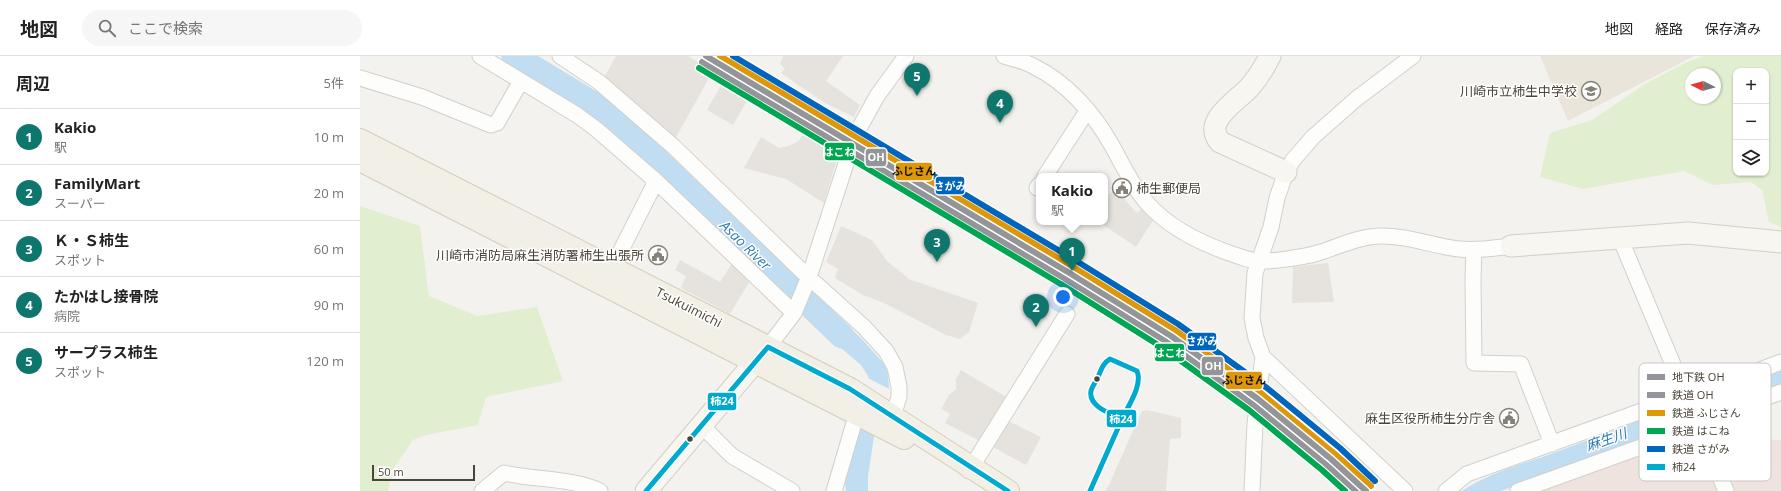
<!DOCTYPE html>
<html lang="ja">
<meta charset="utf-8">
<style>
:root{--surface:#fff;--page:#f6f6f6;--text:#222;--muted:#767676;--line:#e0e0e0;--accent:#0f766e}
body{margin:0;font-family:"Open Sans","Noto Sans JP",sans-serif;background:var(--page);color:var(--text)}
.controls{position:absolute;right:12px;top:12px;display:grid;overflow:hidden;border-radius:8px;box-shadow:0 1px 3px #0004}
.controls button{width:36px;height:36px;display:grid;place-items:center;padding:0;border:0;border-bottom:1px solid var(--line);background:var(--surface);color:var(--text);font:20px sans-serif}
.compass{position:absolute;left:1325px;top:12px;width:36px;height:36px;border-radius:50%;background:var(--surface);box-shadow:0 1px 3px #0004;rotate:275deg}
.scale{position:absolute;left:12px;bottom:10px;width:103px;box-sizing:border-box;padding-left:4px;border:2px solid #4b4439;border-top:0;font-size:11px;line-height:14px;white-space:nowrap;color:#4b4439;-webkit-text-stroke:3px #fff;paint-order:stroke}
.you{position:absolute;left:703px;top:241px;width:14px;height:14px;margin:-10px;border:3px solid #fff;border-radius:50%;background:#1a73e8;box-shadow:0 0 0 6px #1a73e833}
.badge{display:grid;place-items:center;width:26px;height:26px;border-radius:50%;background:var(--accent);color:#fff;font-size:13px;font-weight:700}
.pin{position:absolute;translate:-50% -33px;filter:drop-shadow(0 1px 2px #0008)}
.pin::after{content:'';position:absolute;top:21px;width:14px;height:12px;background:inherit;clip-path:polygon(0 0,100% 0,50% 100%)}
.popup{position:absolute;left:676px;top:117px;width:72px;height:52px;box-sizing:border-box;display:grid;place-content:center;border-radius:8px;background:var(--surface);filter:drop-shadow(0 1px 3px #0005);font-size:13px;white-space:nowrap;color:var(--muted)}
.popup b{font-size:15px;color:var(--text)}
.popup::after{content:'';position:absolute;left:50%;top:100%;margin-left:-8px;border:8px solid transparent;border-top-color:var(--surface)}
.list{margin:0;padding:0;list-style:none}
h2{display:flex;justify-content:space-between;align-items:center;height:52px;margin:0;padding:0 16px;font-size:17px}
h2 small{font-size:13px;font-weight:400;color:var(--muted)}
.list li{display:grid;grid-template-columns:26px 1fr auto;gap:12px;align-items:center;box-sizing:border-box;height:56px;padding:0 16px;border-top:1px solid var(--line)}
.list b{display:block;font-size:15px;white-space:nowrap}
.list p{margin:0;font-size:13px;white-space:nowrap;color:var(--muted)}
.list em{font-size:13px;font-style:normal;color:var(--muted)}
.icon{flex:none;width:22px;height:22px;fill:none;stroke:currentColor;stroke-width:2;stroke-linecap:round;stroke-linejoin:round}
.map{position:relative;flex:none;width:1421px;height:435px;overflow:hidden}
header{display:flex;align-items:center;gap:24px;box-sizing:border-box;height:56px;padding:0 20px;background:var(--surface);border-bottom:1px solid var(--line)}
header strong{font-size:19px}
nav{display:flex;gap:22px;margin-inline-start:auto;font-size:14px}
.search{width:280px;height:36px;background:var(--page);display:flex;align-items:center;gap:10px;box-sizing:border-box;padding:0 14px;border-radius:22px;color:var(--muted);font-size:15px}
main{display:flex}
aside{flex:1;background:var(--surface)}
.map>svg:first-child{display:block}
.education{fill:#eae5da}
.medical{fill:#eee3df}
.green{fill:#e1eecf;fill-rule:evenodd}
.parking{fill:#e6e3df}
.water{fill:#c0ddf1}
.pier{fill:#f4f2ee}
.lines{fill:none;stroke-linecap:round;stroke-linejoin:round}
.river{stroke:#c0ddf1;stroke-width:25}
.street-casing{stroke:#d2d0cb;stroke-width:17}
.secondary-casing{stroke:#d3cfc5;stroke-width:23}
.primary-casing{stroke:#d6cebb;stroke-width:24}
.street{stroke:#fdfdfc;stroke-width:15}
.secondary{stroke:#f7f6f1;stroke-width:21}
.primary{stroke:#f2efe6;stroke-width:22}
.bus-1-casing{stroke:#fff;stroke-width:8}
.bus-1{stroke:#00a9ce;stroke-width:5}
.rail-1-casing{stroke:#fff;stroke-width:9}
.rail-2-casing{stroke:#fff;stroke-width:9}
.rail-3-casing{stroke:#fff;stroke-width:9}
.rail-4-casing{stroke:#fff;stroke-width:9}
.rail-1{stroke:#939598;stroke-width:6}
.rail-2{stroke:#dd9709;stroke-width:6}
.rail-3{stroke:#00a651;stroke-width:6}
.rail-4{stroke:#0065bd;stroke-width:6}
.metro-1-casing{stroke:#fff;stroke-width:9}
.metro-1{stroke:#939598;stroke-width:6}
.bus-dot{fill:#4b4439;stroke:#fff;stroke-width:1.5}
.labels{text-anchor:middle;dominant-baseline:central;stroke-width:3;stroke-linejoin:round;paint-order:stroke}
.poi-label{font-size:13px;fill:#4b4439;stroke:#fff;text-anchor:end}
.street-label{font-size:13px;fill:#4b4439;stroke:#fff}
.water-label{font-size:14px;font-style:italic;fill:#2e7ab2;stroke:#fff}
.key{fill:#fff;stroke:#c9c7c4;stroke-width:1}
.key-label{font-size:11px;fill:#4b4439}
.line-badge{stroke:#fff;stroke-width:1.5}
.badge-label{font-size:11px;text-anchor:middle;font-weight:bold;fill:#fff}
.pale-badge-label{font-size:11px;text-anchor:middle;font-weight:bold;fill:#111}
</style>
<header>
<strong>地図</strong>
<div class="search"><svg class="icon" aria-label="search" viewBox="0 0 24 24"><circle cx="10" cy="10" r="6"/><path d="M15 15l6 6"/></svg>ここで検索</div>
<nav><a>地図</a><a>経路</a><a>保存済み</a></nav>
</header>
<main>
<aside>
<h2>周辺<small>5件</small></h2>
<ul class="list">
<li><span class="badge">1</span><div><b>Kakio</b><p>駅</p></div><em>10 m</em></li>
<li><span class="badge">2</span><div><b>FamilyMart</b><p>スーパー</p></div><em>20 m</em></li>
<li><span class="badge">3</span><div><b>Ｋ・Ｓ柿生</b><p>スポット</p></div><em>60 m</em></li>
<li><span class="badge">4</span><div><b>たかはし接骨院</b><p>病院</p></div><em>90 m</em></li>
<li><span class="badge">5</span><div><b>サープラス柿生</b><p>スポット</p></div><em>120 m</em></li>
</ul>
</aside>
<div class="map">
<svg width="1421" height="435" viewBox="0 0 1421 435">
<rect width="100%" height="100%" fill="#f4f2ee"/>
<!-- education -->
<path class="education" d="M1180,0H1334L1208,65Z"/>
<!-- medical -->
<path class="medical" d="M1334,375L1360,435H1183Z
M1403,383L1421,384V435H1372L1354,394Z"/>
<!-- green -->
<path class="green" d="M1344,0H1421V171L1409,166L1402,134L1391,126L1352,129L1324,115L1223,133L1180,121L1190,77L1232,64L1285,28L1325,7ZM1376,15H1406V117H1376ZM1331,18H1355V42H1331Z
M0,150L60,170L69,240L117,260L177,251L203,325L126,341L118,369L66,379L53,384L33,413L28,435H0Z"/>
<!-- parking -->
<path class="parking" d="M256,0H328L353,15L315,83L242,25Z
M423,0H483L466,25L500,49L494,61L465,47L421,17L425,13L420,8Z
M365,22L393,35L373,69L347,54Z
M448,68L481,89L464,147L426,123L384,112L401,81L419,92L428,90L439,85Z
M756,134L777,157L783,151L794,163L776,191L739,166H745V141Z
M481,170L512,184L527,205L549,223L618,247L609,276L600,283L586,279L524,247L503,239L475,222L478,213L466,206Z
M320,204L360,226L373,206L391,223L370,258L321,232L326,220L315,214Z
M968,207L974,246L932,247L933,211Z
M601,314L648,342L620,385L585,367L590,358L581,353L589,339L596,333V323Z
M787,354L821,362V382L810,383L806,435H746L782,355Z
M648,365L681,381L666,409L633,391Z"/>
<!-- water -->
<path class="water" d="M463,247L501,282L525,309L528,318L529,333L515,374L508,420V435H486L485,426L489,405L494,388L504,367L509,333L508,320L501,309L475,287L451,264Z
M1421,311V332L1141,435H1102C1129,417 1161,408 1191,398Z"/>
<!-- pier -->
<path class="pier" d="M506,321L531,334L527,349L507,331L508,328Z"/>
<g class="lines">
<!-- river -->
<path class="river" d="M154,0L248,57L482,280"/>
<defs>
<path id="street" d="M120,0L217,59L236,73L296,125L434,257
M200,0L239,26L314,91L444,217L504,271L526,295L535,311L539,331V341L530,369
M644,0C653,3 664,5 673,10C706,26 733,56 751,88C762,107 772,130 787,147C810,173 842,188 875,199C882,201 890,205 898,205C912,206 944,201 958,197C978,191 997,181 1019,180C1047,179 1072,190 1099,193C1116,195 1134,192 1151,190
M0,22L62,41L131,69L137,67L161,25
M685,120L727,55
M677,132L679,129
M1260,182L1366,435
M1114,194L1113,224L1114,307L1161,308L1192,388
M252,212L296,125
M408,291L434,257L449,221L495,80L517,40L546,0
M1325,339L1379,322L1421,306
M341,369L372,400L432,435
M609,415L707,258
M122,435L144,417C174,424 214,422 240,435
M474,435L499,350
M892,435L895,368L903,301
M1045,435L903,301L896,282L892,262L895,217L911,171L917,142L926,116L933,104L953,81L996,43L1053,0
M1086,435L1107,418L1309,345L1324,334
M1158,435L1339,370L1376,352L1421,336"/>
<path id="secondary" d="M910,0C904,12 898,22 889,32C877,45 842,65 860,86L926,116
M1151,190L1328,177L1421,186
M286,435L406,293"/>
<path id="primary" d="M0,84L490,333L648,435
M0,104L544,382"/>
</defs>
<!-- street casing -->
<use href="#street" class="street-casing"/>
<!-- secondary casing -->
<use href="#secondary" class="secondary-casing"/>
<!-- primary casing -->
<use href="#primary" class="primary-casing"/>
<!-- street -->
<use href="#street" class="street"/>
<!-- secondary -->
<use href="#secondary" class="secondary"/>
<!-- primary -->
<use href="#primary" class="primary"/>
<defs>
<path id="bus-1" d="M750,303L777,315C783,329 768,350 762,363C752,358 728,351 731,335C732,331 736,325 738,321C741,314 743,307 750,303Z
M286,435L408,291L490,333L648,435
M730,435L762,363"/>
</defs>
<!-- bus-1 casing -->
<use href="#bus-1" class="bus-1-casing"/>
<!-- bus-1 -->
<use href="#bus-1" class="bus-1"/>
<defs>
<path id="rail-1" d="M342,6L707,224L807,286L894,349L966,408L996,435"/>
<path id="rail-2" d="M360,0L715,212L815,274L902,338L975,398L1011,430"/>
<path id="rail-3" d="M339,12L704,230L803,292L889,354L962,414L985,435"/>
<path id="rail-4" d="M373,0L718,206L818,268L907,332L980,392L1015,425"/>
</defs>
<!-- rail-1 casing -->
<use href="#rail-1" class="rail-1-casing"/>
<!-- rail-2 casing -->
<use href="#rail-2" class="rail-2-casing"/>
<!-- rail-3 casing -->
<use href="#rail-3" class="rail-3-casing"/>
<!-- rail-4 casing -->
<use href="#rail-4" class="rail-4-casing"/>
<!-- rail-1 -->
<use href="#rail-1" class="rail-1"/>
<!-- rail-2 -->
<use href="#rail-2" class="rail-2"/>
<!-- rail-3 -->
<use href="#rail-3" class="rail-3"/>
<!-- rail-4 -->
<use href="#rail-4" class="rail-4"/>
<defs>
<path id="metro-1" d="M346,0L711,218L811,280L898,343L971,403L1006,435"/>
</defs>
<!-- metro-1 casing -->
<use href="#metro-1" class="metro-1-casing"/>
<!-- metro-1 -->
<use href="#metro-1" class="metro-1"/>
</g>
<!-- icons -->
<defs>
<symbol id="school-ring" viewBox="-11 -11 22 22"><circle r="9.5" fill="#fff" stroke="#868178" stroke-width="1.5"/><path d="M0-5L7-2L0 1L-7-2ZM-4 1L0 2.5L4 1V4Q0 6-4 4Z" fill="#868178"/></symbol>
<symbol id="civic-ring" viewBox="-11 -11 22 22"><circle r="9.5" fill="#fff" stroke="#868178" stroke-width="1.5"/><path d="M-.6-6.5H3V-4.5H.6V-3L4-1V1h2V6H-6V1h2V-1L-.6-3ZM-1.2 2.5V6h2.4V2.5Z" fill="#868178"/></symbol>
</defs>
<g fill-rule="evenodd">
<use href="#school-ring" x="1220" y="24" width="22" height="22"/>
<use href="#civic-ring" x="751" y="121" width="22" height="22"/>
<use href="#civic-ring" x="287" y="188" width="22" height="22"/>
<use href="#civic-ring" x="1138" y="351" width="22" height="22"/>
</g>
<!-- markers -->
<g class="bus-dot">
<circle cx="737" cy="323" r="3.5"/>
<circle cx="330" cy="383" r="3.5"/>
</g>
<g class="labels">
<!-- poi labels -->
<g class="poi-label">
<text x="1217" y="35">川崎市立柿生中学校</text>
<text x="776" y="132" text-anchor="start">柿生郵便局</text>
<text x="284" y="199">川崎市消防局麻生消防署柿生出張所</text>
<text x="1135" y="362">麻生区役所柿生分庁舎</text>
</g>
<!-- street labels -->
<g class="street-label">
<text transform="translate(329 251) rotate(27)">Tsukuimichi</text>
</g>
<!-- water labels -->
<g class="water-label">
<text transform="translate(386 189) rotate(44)">Asao River</text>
<text transform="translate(1246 383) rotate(-19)">麻生川</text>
</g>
</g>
<!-- legend -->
<rect x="1279" y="307" width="132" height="118" rx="6" class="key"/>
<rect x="1287" y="318" width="18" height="6" fill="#939598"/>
<rect x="1287" y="336" width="18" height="6" fill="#939598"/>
<rect x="1287" y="354" width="18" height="6" fill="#dd9709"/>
<rect x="1287" y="372" width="18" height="6" fill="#00a651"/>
<rect x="1287" y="390" width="18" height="6" fill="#0065bd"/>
<rect x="1287" y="408" width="18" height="6" fill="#00a9ce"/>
<g class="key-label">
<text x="1312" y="325">地下鉄 OH</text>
<text x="1312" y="343">鉄道 OH</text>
<text x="1312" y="361">鉄道 ふじさん</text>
<text x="1312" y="379">鉄道 はこね</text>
<text x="1312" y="397">鉄道 さがみ</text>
<text x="1312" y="415">柿24</text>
</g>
<g class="line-badge">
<rect x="464" y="86" width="31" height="19" rx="4" fill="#00a651"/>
<rect x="505" y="92" width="22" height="19" rx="4" fill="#939598"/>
<rect x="535" y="106" width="38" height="19" rx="4" fill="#dd9709"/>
<rect x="575" y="120" width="30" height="19" rx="4" fill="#0065bd"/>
<rect x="827" y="276" width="30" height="19" rx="4" fill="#0065bd"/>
<rect x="794" y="287" width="31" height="19" rx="4" fill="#00a651"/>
<rect x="841" y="300" width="23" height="20" rx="4" fill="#939598"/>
<rect x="865" y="315" width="38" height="19" rx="4" fill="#dd9709"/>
<rect x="347" y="336" width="30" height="19" rx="4" fill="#00a9ce"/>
<rect x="746" y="353" width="31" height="19" rx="4" fill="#00a9ce"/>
</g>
<g class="badge-label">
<text x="479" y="100">はこね</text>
<text x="516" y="105">OH</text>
<text x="590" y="134">さがみ</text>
<text x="842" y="289">さがみ</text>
<text x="810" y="301">はこね</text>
<text x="853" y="314">OH</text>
<text x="362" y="349">柿24</text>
<text x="761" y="367">柿24</text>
</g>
<g class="pale-badge-label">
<text x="554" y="119">ふじさん</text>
<text x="884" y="328">ふじさん</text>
</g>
</svg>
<div class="controls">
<button>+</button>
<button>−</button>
<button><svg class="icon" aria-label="layers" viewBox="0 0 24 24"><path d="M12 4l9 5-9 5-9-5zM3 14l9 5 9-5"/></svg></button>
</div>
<svg class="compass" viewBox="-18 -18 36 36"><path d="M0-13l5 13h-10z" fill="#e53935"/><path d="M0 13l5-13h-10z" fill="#767676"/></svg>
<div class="scale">50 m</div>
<div class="you"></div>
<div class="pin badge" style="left:712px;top:215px">1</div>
<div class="popup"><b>Kakio</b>駅</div>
<div class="pin badge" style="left:676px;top:271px">2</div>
<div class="pin badge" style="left:577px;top:206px">3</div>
<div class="pin badge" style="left:640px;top:67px">4</div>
<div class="pin badge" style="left:557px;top:40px">5</div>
</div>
</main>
